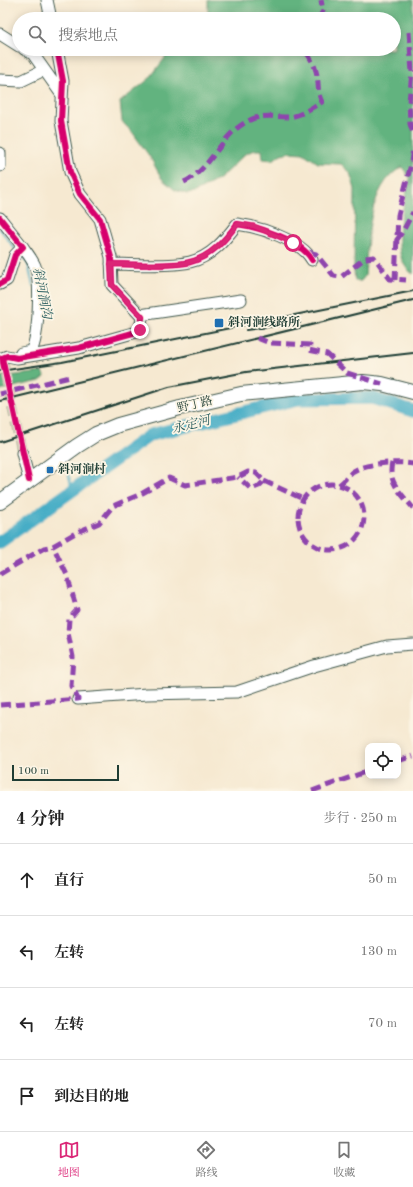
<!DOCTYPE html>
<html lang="zh">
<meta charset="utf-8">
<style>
:root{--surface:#fff;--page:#f2f2f2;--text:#222;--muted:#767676;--line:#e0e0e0;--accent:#db2777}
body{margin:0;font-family:"Old Standard TT","Noto Serif SC",serif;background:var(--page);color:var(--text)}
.controls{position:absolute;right:12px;bottom:12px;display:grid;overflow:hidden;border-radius:8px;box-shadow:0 2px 10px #0003}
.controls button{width:36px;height:36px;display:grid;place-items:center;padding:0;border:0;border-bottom:1px solid var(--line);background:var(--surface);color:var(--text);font:20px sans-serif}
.scale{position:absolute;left:12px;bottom:10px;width:107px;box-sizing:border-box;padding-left:4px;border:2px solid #1f3d34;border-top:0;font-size:11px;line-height:14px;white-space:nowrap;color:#1f3d34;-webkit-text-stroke:3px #fcf5e5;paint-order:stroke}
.stop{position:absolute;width:12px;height:12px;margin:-9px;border:3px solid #db2777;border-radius:50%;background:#fff}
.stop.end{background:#db2777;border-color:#fff;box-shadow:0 1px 4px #0008}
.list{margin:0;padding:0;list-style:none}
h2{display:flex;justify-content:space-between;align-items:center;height:52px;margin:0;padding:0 16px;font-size:17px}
h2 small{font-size:13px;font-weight:400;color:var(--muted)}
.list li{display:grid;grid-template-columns:26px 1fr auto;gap:12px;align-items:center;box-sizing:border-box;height:72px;padding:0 16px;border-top:1px solid var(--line)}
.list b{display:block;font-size:15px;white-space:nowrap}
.list em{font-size:13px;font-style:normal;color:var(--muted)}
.icon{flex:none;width:22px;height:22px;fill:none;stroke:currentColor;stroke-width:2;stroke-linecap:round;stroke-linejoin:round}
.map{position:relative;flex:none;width:413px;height:791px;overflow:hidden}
.search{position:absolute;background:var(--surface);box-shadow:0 2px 10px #0003;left:12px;right:12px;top:12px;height:44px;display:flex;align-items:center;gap:10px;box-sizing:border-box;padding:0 14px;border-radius:22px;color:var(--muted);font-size:15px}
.sheet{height:340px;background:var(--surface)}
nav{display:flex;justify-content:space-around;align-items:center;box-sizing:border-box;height:56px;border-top:1px solid var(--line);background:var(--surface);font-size:11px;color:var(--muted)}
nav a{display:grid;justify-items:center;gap:2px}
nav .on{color:var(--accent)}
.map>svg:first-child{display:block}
.forest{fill:#62b37f;stroke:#40785a}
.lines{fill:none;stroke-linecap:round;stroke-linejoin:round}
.stream{stroke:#46adc6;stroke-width:2}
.river{stroke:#46adc6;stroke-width:13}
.minor-tunnel{stroke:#cbc7b2;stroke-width:11;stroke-dasharray:11 5.5;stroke-linecap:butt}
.minor-casing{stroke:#3f574c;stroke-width:13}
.major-casing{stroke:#3f574c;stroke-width:16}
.minor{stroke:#fff;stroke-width:11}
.major{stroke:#fff;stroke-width:14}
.rail{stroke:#1f3d34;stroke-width:2}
.quiet{stroke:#8e44ad;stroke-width:5;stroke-dasharray:10 5;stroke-linecap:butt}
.cycleway-casing{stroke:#fcf5e5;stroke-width:8}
.cycleway{stroke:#d6006c;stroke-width:6}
.route{stroke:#db2777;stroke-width:5}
.poi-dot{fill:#1f6fb2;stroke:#fcf5e5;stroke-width:1.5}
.labels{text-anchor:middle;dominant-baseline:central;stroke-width:3.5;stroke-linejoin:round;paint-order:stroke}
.poi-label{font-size:12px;font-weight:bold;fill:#1f3d34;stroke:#fcf5e5;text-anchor:start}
.street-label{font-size:12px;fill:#1f3d34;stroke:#fcf5e5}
.water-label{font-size:13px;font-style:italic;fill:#2b5f60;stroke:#fcf5e5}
</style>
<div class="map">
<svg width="413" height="791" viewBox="0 0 413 791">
<rect width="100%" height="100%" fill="#fcf5e5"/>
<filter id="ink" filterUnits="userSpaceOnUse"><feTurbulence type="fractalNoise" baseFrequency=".025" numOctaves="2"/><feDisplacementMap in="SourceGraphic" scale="8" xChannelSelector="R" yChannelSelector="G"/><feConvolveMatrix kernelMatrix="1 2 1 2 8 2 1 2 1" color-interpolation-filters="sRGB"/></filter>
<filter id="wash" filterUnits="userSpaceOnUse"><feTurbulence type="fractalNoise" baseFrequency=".012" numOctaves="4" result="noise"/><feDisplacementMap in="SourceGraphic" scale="16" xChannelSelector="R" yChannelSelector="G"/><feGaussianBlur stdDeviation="0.9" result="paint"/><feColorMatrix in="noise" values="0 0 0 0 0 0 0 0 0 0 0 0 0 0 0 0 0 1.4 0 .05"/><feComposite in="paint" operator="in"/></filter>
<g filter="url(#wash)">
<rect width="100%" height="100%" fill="#f6e9d1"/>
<!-- forest -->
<path class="forest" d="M208,0H413V274C386,256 405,204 410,178L402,167C367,186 368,242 365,276L361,281H355L354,270L355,189L350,173L341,164L318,163L303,153L291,152L281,154L273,160L263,159L262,150H254L245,154L219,179L194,193L187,194L175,190L162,179L150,157L133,133L125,125L122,121L120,102L149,79L165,58L166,49H394V19H208Z
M42,372L45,377L40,381L0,390V377Z"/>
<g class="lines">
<!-- stream -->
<path class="stream" d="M0,229L15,249
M21,255L28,264L33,286
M40,336L41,346
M67,466L72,490"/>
<!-- river -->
<path class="river" d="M0,542L150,435L298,399L372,398L413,411"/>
</g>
</g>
<g filter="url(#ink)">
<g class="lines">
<!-- minor-tunnel -->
<path class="minor-tunnel" d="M2,358L22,453"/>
<defs>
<path id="minor" d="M47,0L51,19
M0,34L19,46
M24,49L33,54L62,95
M0,80L21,81L44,70
M0,153V166
M0,218L23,247L15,255L7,280L0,284
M111,264C132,264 170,267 190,262C211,257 225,240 237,224C259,227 301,240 312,260
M140,315L241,300
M21,353L31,351C39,337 41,280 35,266C32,259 27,253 23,247
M2,358L7,356L17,358L79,348L140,331L142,317L112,285L111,257L100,219L80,194L70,172L61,121L63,81L57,49
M22,453L29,480
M78,699L147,694L237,692L314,666L387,646L413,644"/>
<path id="major" d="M0,502L77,446L96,434L118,425L180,408L241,394L363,382L382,384L413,392"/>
</defs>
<!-- minor casing -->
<use href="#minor" class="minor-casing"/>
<!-- major casing -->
<use href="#major" class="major-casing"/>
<!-- minor -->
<use href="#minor" class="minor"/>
<!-- major -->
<use href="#major" class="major"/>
<!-- rail -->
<path class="rail" d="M246,330L300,323
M0,371L62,362L413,291
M0,401L413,300
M0,442L169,387L246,372L413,353"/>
<!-- quiet -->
<path class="quiet" d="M318,19L323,11L321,0
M409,32L412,72L409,102L410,124L413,133
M184,182C212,169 221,133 250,120C262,114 276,117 289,117C301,116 312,107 322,102C317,93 319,85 317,75C315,65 310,57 304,49
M396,241C403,232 408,222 413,212
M308,252L316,254L334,276L341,277L365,258L374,257L390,279L406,280
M395,280L398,215L410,168L413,149
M257,338L270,343L310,345L309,350L327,354L347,373L382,384
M0,394L70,377
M392,463C387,482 402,494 413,508
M264,481L303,499
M298 517a33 33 0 1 1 66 0a33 33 0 1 1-66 0Z
M339,485C344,481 348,476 352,472C364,463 399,461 413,464
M0,574L44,548L53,546L77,532L99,523L113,506L141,494L169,478L185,485L238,477L248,472L256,473L264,481L259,486L251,489L238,477
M0,705L78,699L71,686L73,657L68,633L69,619L77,610L67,575L53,546
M398,761L413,756
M312,791L368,771"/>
<defs>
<path id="cycleway" d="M0,218L23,247L15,255L7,280L0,284
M111,264C132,264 170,267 190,262C211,257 225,240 237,224C259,227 301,240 312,260
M29,480L2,358L7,356L17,358L79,348L140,331L142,317L112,285L111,257L100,219L80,194L70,172L61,121L63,81L57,49"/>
</defs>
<!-- cycleway casing -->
<use href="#cycleway" class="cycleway-casing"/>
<!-- cycleway -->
<use href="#cycleway" class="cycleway"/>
</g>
</g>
<g class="lines" filter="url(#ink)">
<!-- route -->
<path class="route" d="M140,330L142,317L112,285L111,264C132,264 171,267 190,262C210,257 225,240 238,224L254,226L293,243"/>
</g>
<!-- markers -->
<g class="poi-dot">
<rect x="214" y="318" width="10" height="10" rx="2"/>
<rect x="46" y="466" width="8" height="8" rx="2"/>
</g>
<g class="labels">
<!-- poi labels -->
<g class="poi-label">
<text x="228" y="323">斜河涧线路所</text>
<text x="58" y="470">斜河涧村</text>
</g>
<!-- street labels -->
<g class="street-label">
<text transform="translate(195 405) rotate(-13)">野丁路</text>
</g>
<!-- water labels -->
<g class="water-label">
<text transform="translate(42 293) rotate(79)">斜河涧沟</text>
<text transform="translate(191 425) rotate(-14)">永定河</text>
</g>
</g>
</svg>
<div class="controls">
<button><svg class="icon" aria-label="locate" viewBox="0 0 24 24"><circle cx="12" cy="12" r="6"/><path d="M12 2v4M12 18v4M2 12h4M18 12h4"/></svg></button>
</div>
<div class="scale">100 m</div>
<div class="stop" style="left:293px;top:243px"></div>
<div class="stop end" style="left:140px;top:330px"></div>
<div class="search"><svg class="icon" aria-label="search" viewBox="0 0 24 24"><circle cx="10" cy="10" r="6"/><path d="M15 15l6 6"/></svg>搜索地点</div>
</div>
<section class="sheet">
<h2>4 分钟<small>步行 · 250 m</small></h2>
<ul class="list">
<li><svg class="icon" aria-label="ahead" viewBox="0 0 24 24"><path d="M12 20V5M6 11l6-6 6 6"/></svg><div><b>直行</b></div><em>50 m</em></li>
<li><svg class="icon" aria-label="left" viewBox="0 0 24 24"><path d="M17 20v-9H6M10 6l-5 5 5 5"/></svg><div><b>左转</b></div><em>130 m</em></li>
<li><svg class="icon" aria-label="left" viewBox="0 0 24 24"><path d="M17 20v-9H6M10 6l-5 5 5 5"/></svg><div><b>左转</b></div><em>70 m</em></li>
<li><svg class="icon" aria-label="arrive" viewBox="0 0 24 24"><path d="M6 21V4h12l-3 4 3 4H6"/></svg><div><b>到达目的地</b></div></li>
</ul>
</section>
<nav>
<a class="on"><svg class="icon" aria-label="map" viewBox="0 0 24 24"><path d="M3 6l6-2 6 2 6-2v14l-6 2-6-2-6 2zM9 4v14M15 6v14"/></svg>地图</a>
<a><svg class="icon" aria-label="directions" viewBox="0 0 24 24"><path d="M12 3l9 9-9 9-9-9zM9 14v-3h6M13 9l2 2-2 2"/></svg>路线</a>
<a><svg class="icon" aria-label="saved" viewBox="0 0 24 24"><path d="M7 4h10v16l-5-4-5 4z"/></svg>收藏</a>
</nav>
